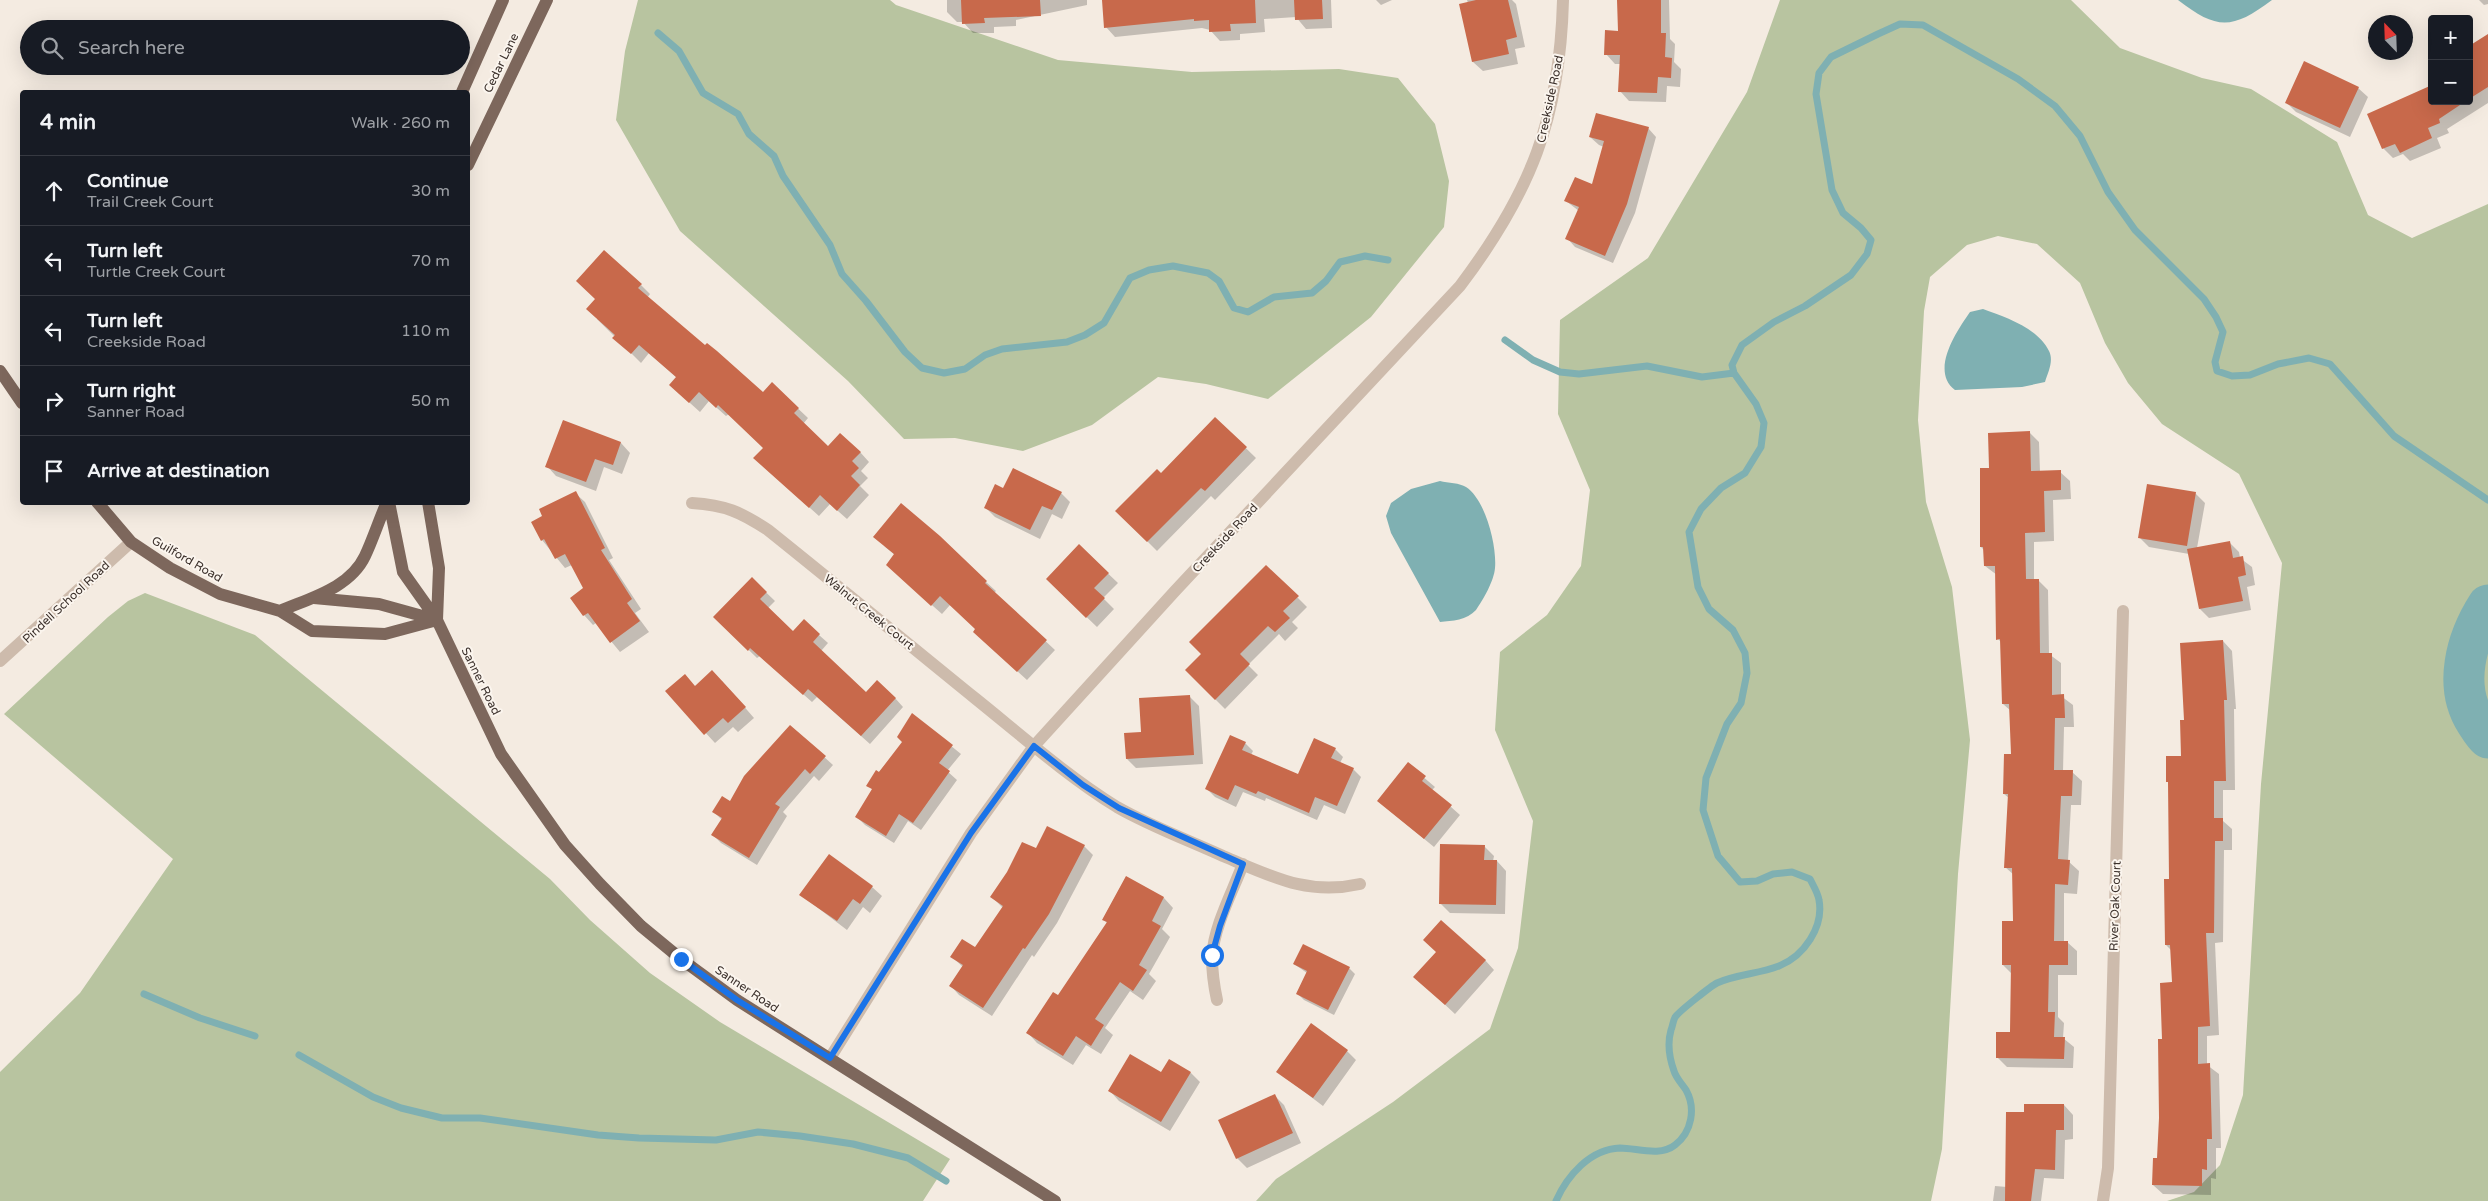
<!DOCTYPE html>
<meta charset="utf-8">
<style>
:root{--surface:#171b24;--page:#242831;--text:#f1f3f6;--muted:#9ea1a6;--line:#363941}
body{margin:0;font-family:"Varela Round",sans-serif;background:var(--page);color:var(--text)}
.controls{position:absolute;right:15px;top:15px;display:grid;overflow:hidden;border-radius:5px;box-shadow:0 5px 20px #0002}
.controls button{width:45px;height:45px;display:grid;place-items:center;padding:0;border:0;border-bottom:1px solid var(--line);background:var(--surface);color:var(--text);font:25px sans-serif}
.compass{position:absolute;left:2368px;top:15px;width:45px;height:45px;border-radius:50%;background:var(--surface);box-shadow:0 5px 20px #0002;rotate:337deg}
.stop{position:absolute;width:15px;height:15px;margin:-11px;border:4px solid #1a73e8;border-radius:50%;background:#fff}
.stop.end{background:#1a73e8;border-color:#fff;box-shadow:0 1px 5px #0008}
.list{margin:0;padding:0;list-style:none}
h2{display:flex;justify-content:space-between;align-items:center;height:65px;margin:0;padding:0 20px;font-size:21px}
h2 small{font-size:16px;font-weight:400;color:var(--muted)}
.list li{display:grid;grid-template-columns:32px 1fr auto;gap:15px;align-items:center;box-sizing:border-box;height:70px;padding:0 20px;border-top:1px solid var(--line)}
.list b{display:block;font-size:19px;white-space:nowrap}
.list p{margin:0;font-size:16px;white-space:nowrap;color:var(--muted)}
.list em{font-size:16px;font-style:normal;color:var(--muted)}
.icon{flex:none;width:28px;height:28px;fill:none;stroke:currentColor;stroke-width:2;stroke-linecap:round;stroke-linejoin:round}
.map{position:relative;flex:none;width:2488px;height:1201px;overflow:hidden}
.search{position:absolute;background:var(--surface);box-shadow:0 5px 20px #0002;left:20px;top:20px;width:450px;height:55px;display:flex;align-items:center;gap:12px;box-sizing:border-box;padding:0 18px;border-radius:28px;color:var(--muted);font-size:19px}
.panel{position:absolute;background:var(--surface);box-shadow:0 5px 20px #0002;left:20px;top:90px;width:450px;height:415px;border-radius:5px}
.map>svg:first-child{display:block}
.green{fill:#b8c4a0}
.water{fill:#7fb0b2}
.shadow{fill:#0003}
.lines{fill:none;stroke-linecap:round;stroke-linejoin:round}
.stream{stroke:#7fb0b2;stroke-width:7}
.river{stroke:#7fb0b2;stroke-width:41}
.building{fill:#c8694b}
.minor{stroke:#cdbbac;stroke-width:12}
.major{stroke:#7d675c;stroke-width:12}
.route{stroke:#1a73e8;stroke-width:6}
.labels{text-anchor:middle;dominant-baseline:central;stroke-width:4;stroke-linejoin:round;paint-order:stroke}
.street-label{font-size:12px;fill:#3b302b;stroke:#fbf5ee}
</style>
<div class="map">
<svg width="2488" height="1201" viewBox="0 0 2488 1201">
<rect width="100%" height="100%" fill="#f4ebe1"/>
<!-- green -->
<path class="green" d="M638,0H890L896,5L1058,60L1192,72L1339,69L1398,78L1435,124L1449,181L1444,227L1371,317L1268,399L1206,384L1158,377L1092,425L1023,451L955,438L904,439L848,381L680,231L616,120L625,51Z
M1780,0H2071L2120,48L2202,78L2251,89L2337,142L2368,215L2412,238L2488,204V1201H2167L2194,1192L2220,1165L2243,1095L2261,784L2282,563L2239,474L2162,424L2128,383L2105,343L2080,283L2037,244L1998,236L1967,245L1930,277L1924,311L1918,420L1926,502L1952,587L1970,740L1958,874L1942,1149L1931,1201H1256L1276,1179L1393,1102L1490,1029L1518,948L1533,821L1495,730L1500,652L1547,615L1581,566L1590,490L1558,414L1560,320L1648,258L1747,92Z
M145,593L255,635L550,879L590,920L650,973L720,1022L950,1159L923,1201H0V1072L80,993L173,859L4,714L108,617L128,601Z"/>
<!-- water -->
<path class="water" d="M2178,0H2272C2232,30 2217,30 2178,0Z
M1983,309C2005,317 2038,328 2049,351C2054,361 2048,372 2045,382L2022,387L1955,390C1930,371 1956,332 1970,312Z
M1440,481C1448,483 1460,483 1466,487C1486,500 1497,547 1495,568C1494,581 1483,600 1476,610C1467,620 1452,621 1440,622L1391,533L1386,516L1391,503L1411,489Z"/>
<!-- shadow -->
<path class="shadow" d="M947,0H1087V5L1016,20V26L994,27V33H973L963,22H957L947,12Z
M1103,0H1331L1332,28L1306,29L1296,17L1264,19L1265,32L1240,34V40L1220,41L1210,30L1202,28L1115,37L1106,27Z
M1376,0H1392L1381,5Z
M1467,0H1512L1516,4L1525,47L1515,49L1518,64L1483,71L1473,62L1461,5L1468,3Z
M1619,0H1669L1670,39L1675,44L1674,62L1681,69L1680,87L1667,86L1666,102L1629,101L1620,91L1621,64H1615L1606,54L1620,32Z
M2479,0H2488V4L2484,5Z
M2488,38V103L2447,129L2449,133L2437,138L2441,148L2410,161L2403,154L2393,158L2383,148L2432,101H2469V48Z
M2358,88L2368,97L2350,137L2296,112L2286,102Z
M1648,128L1656,137L1635,213L1613,263L1575,247L1567,238L1579,211L1566,201L1593,186L1604,147L1599,145L1590,137Z
M641,285L650,294L647,298L763,394L772,384L808,418L803,424L828,448L860,452L869,462L861,471L868,478L860,486L869,495L847,519L830,504L819,516L764,467V448L729,414L726,416L709,401L700,412L680,394L677,378L649,353L641,363L597,319Z
M1215,418L1256,458L1215,500L1211,496L1157,551L1117,511L1161,475Z
M564,422L621,443L630,453L622,474L604,467L596,491L556,476L547,466Z
M2029,432L2039,442L2040,472H2060L2070,481L2071,499L2053,500L2054,541L2034,542V580H2038L2048,590L2049,654L2061,663V696L2073,705L2074,727H2064L2063,772H2072L2082,781L2081,805H2071L2068,861L2079,871L2077,894L2064,893V942H2067L2077,951V975H2058V1017L2064,1023L2063,1038L2074,1047L2073,1068L2007,1067L1997,1057L2011,1033L2012,974L2003,965L2014,922V875L2005,867L2009,798L2004,794L2012,755L2011,711L2003,704L2002,643L1998,639L1997,575L1985,566V551L1981,547L1991,469Z
M1004,489L1061,493L1070,502L1062,519L1052,514L1040,539L995,517L985,507Z
M575,493L585,502L613,558L609,560L641,609L635,613L649,632L620,652L596,623L593,625L584,615L585,589L572,565L565,568L542,540L544,517Z
M2195,493L2205,503L2197,548L2229,542L2239,552L2240,558L2252,567L2255,585L2247,587L2251,610L2209,618L2200,609L2189,554L2149,547L2140,538Z
M884,546L986,582L996,591L994,593L1055,650L1027,680L984,641L977,629L950,605L942,614L897,574L895,555Z
M1079,546L1118,583L1103,598L1114,609L1097,627L1047,579Z
M1266,566L1307,607L1292,622L1298,628L1285,641L1279,634L1248,665L1258,675L1225,709L1186,670L1202,654Z
M752,579L775,601L768,608L793,633L819,635L828,643L821,651L866,694L895,698L903,707L870,744L817,697L812,702L760,656L757,658L715,617Z
M2223,641L2232,651L2236,709H2234L2235,790H2223V821L2232,829V850H2224L2223,942L2215,943L2219,1035L2207,1036V1065L2219,1074L2221,1148H2216V1179L2211,1178V1195L2163,1194L2153,1185L2159,1159L2164,1040L2173,984L2171,950L2166,945L2170,881L2169,783L2167,781L2182,757L2186,721Z
M722,681L754,718L738,732L733,727L715,743L667,691Z
M1189,696L1199,706L1203,764L1136,768L1127,759L1142,733Z
M913,715L961,754L947,771L957,780L921,830L908,821L894,843L865,825L857,817L873,790L868,785L904,742Z
M790,726L833,765L819,781L814,776L783,812L787,816L757,865L721,843L713,835L722,820L714,812L730,803Z
M1245,743L1253,751L1251,755L1299,776L1335,749L1343,757L1340,763L1353,769L1361,777L1345,814L1324,805L1317,820L1266,798L1265,801L1243,792L1236,807L1215,797L1207,789Z
M1408,764L1435,787L1432,790L1460,815L1434,847L1378,801Z
M1084,846L1093,855L1057,923L1034,957L1032,955L992,1016L959,995L951,986L963,967L952,957L975,949L1003,908L992,897L1036,850Z
M1484,846L1494,856L1493,861H1497L1506,871L1505,914L1450,913L1440,903Z
M829,856L872,887L882,896L870,913L863,907L847,930L801,895Z
M1126,877L1164,898L1173,908L1162,929L1170,937L1149,974L1156,981L1143,1000L1130,991L1105,1028L1113,1035L1101,1054L1086,1045L1073,1065L1037,1043L1028,1033L1058,997L1107,923L1103,919Z
M1485,960L1494,970L1455,1014L1425,986Z
M1294,964L1349,968L1355,974L1334,1015L1304,1000L1297,993L1307,973Z
M1347,1051L1356,1060L1323,1106L1278,1072Z
M1191,1073L1200,1082L1170,1131L1119,1101L1110,1091L1161,1074Z
M1275,1096L1284,1105L1301,1143L1247,1168L1237,1158L1220,1121Z
M2064,1105L2073,1115V1139L2065,1140L2064,1179L2044,1178L2041,1201H1993L1995,1186L2007,1187L2025,1114Z"/>
<g class="lines">
<!-- stream -->
<path class="stream" d="M658,33L679,51L703,93L738,114L749,134L774,156L783,176L830,245L842,274L866,301L905,352L922,368L944,373L965,369L985,355L1002,349L1067,342L1085,335L1104,323L1130,278L1149,270L1173,266L1208,273L1219,281L1234,308L1248,312L1274,297L1312,293L1326,281L1340,262L1365,256L1388,260
M1505,340L1533,360L1560,372L1579,374L1647,366L1702,377L1734,373
M144,994L200,1018L255,1036
M299,1055L373,1097L401,1108L442,1118H480L598,1135L639,1138L716,1140L758,1132L800,1136L853,1144L908,1158L946,1181
M1556,1201C1567,1176 1590,1149 1620,1148C1637,1148 1660,1157 1675,1145C1692,1132 1696,1108 1686,1090C1682,1084 1676,1078 1674,1071C1669,1057 1667,1044 1671,1030C1673,1026 1673,1019 1676,1016C1681,1010 1711,986 1717,983C1737,974 1759,974 1779,966C1804,956 1824,927 1819,900C1818,893 1813,885 1810,879L1792,872L1773,874L1757,881L1740,882L1718,856L1703,810L1706,778L1727,724L1741,703L1747,673L1745,653L1733,630L1709,609L1698,587L1689,532L1701,509L1721,488L1745,473L1761,447L1764,423L1756,404L1734,373L1732,365L1742,345L1774,322L1805,306L1851,275L1867,254L1871,240L1861,228L1843,213L1832,190L1816,94L1819,73L1831,57L1878,34L1900,24L1923,25L2018,79L2055,106L2080,136L2108,192L2135,230L2204,299L2216,317L2223,332L2215,362L2217,371L2232,376L2250,375L2278,364L2309,358L2330,364L2394,436L2488,500"/>
<!-- river -->
<path class="river" d="M2488,605C2466,639 2453,686 2476,722C2480,728 2483,734 2488,738"/>
</g>
<!-- building -->
<path class="building" d="M961,0H1040L1041,16L984,18L985,23L962,24Z
M1102,0H1255L1256,23L1230,24L1231,31L1209,32V20L1194,21V19L1104,28Z
M1294,0H1322L1323,19L1295,20Z
M1476,0H1508L1517,37L1506,40L1509,54L1472,62L1459,4Z
M1617,0H1661V33H1666L1665,57L1672,58L1671,78L1658,77L1657,93L1618,92L1620,55H1604L1605,30L1618,31Z
M2488,34V87L2469,99V46Z
M2304,61L2359,87L2340,128L2285,103Z
M2432,85V101H2466L2439,119L2440,123L2428,128L2432,138L2400,153L2395,144L2382,149L2367,114Z
M1596,113L1649,127L1627,204L1605,256L1565,239L1579,207L1564,201L1575,177L1592,184L1604,141L1589,137Z
M604,250L642,284L638,288L705,345L707,343L717,351L763,392L772,382L799,408L794,413L828,446L840,433L861,452L852,461L859,468L851,476L860,485L837,511L820,495L809,508L753,458L763,448L718,405L716,408L699,392L689,403L669,385L676,377L639,345L631,354L612,338L615,335L586,309L595,299L576,281Z
M1215,417L1247,447L1205,491L1201,488L1147,542L1115,511L1157,469L1161,473Z
M563,420L621,442L613,465L595,459L586,482L545,467Z
M2030,431L2031,471L2061,470V490L2044,491L2045,532L2025,533L2026,579H2039L2040,653H2052V695L2064,694L2065,718H2055L2054,770H2073L2072,796H2061L2058,859L2070,860L2068,885L2055,884L2054,941H2068V965H2049L2048,1012H2055L2054,1037H2065L2064,1059L1996,1058V1032H2010L2011,965H2002V921H2013L2012,868H2004L2008,794H2003L2004,754H2011L2009,704H2002L2000,639L1996,640L1995,566H1984L1983,547H1980V468H1989L1988,433Z
M1013,468L1062,492L1052,510L1042,506L1030,530L984,508L995,484L1003,488Z
M2147,484L2196,492L2187,546L2138,538Z
M576,491L605,548L601,550L632,599L627,603L640,621L610,643L588,613L583,616L570,598L583,588L565,554L555,559L544,539L541,541L531,522L542,516L539,509Z
M901,503L940,536L987,581L985,583L1047,640L1017,672L973,632L975,629L940,596L931,606L886,565L894,554L873,537Z
M2230,541L2233,558L2243,556L2246,575L2238,577L2243,601L2199,609L2187,549Z
M1079,544L1109,573L1094,588L1105,598L1086,618L1046,579Z
M1266,565L1299,596L1283,611L1290,618L1275,632L1268,626L1240,654L1250,664L1215,700L1185,670L1201,654L1189,642Z
M752,577L767,592L760,599L793,631L804,619L820,634L813,642L866,692L877,680L896,698L861,736L808,689L803,695L750,648L748,651L713,617Z
M2223,640L2227,700H2224L2226,781H2214V818H2223V841H2215L2214,933H2206L2210,1026L2198,1027V1064L2210,1063L2212,1139H2207V1170L2202,1169V1186L2152,1185L2153,1158H2157L2159,1118L2158,1039H2162L2160,983L2172,982L2170,945H2165L2164,879H2169L2168,782H2166V756H2181L2180,720H2184L2180,643Z
M712,670L746,707L728,723L723,718L704,735L665,691L685,674L695,686Z
M1190,695L1194,755L1126,759L1124,733L1141,732L1139,698Z
M912,713L953,745L939,763L950,771L913,823L899,814L886,836L855,817L872,789L866,786L876,770L879,772L902,742L897,737Z
M790,725L826,756L810,774L805,769L775,804L780,807L749,858L711,835L722,818L712,812L722,796L730,801L744,776Z
M1230,735L1246,742L1242,750L1298,774L1314,738L1336,748L1331,758L1354,768L1337,806L1315,797L1309,813L1258,791L1256,794L1235,785L1228,800L1205,789Z
M1408,762L1426,776L1422,781L1452,805L1424,839L1377,801Z
M1047,826L1085,845L1049,914L1025,949L1023,948L983,1008L949,986L963,965L950,957L962,939L975,947L1003,906L990,897L1007,872L1022,842L1036,848Z
M1440,844L1485,845L1484,860H1497L1496,905L1439,904Z
M829,854L873,886L860,904L853,899L837,921L799,895Z
M1126,876L1164,897L1152,921L1161,926L1139,965L1147,970L1133,991L1120,982L1095,1019L1104,1025L1091,1046L1076,1036L1063,1056L1026,1033L1053,992L1058,995L1107,922L1102,920Z
M1441,920L1486,960L1445,1005L1413,977L1436,952L1423,940Z
M1303,944L1350,967L1328,1010L1296,994L1307,971L1293,964Z
M1311,1023L1348,1050L1313,1098L1276,1072Z
M1130,1054L1161,1072L1169,1059L1191,1072L1161,1122L1108,1091Z
M1275,1094L1293,1133L1236,1159L1218,1120Z
M2024,1104H2064V1130H2056L2055,1170L2035,1169L2031,1201H2005L2006,1112H2024Z"/>
<g class="lines">
<!-- minor -->
<path class="minor" d="M692,503C725,505 741,512 768,530C838,586 907,643 976,699C1022,736 1067,776 1117,807C1150,826 1188,840 1223,856C1271,876 1307,896 1360,884
M0,661L131,542
M1217,1000C1214,986 1212,972 1212,957C1214,926 1232,893 1243,864
M830,1058L971,833L1034,746L1175,591L1460,286C1531,192 1560,118 1563,0
M2103,1201L2108,1168L2123,611"/>
<!-- major -->
<path class="major" d="M462,92L503,0
M468,165L547,0
M0,371L22,403
M97,502L131,542L170,568L220,594L280,611L312,631L385,634L437,620
M389,502L403,572L437,620L501,754L565,845L600,884L641,926L681,959L737,1000L1055,1201
M428,502L439,568L437,620
M314,598L379,604L437,620
M280,611C310,598 350,588 365,556C373,539 379,520 387,502"/>
</g>
<g class="lines">
<!-- route -->
<path class="route" d="M681,959L737,1000L830,1058L971,833L1034,746L1083,785L1119,808L1243,864L1220,926L1212,955"/>
</g>
<g class="labels">
<!-- street labels -->
<g class="street-label">
<text transform="translate(501 63) rotate(-64)">Cedar Lane</text>
<text transform="translate(1550 99) rotate(-78)">Creekside Road</text>
<text transform="translate(1225 538) rotate(-47)">Creekside Road</text>
<text transform="translate(187 559) rotate(30)">Guilford Road</text>
<text transform="translate(66 602) rotate(-43)">Pindell School Road</text>
<text transform="translate(869 612) rotate(39)">Walnut Creek Court</text>
<text transform="translate(481 681) rotate(64)">Sanner Road</text>
<text transform="translate(2115 906) rotate(-88)">River Oak Court</text>
<text transform="translate(747 989) rotate(34)">Sanner Road</text>
</g>
</g>
</svg>
<div class="controls">
<button>+</button>
<button>−</button>
</div>
<svg class="compass" viewBox="-18 -18 36 36"><path d="M0-13l5 13h-10z" fill="#e53935"/><path d="M0 13l5-13h-10z" fill="#9ea1a6"/></svg>
<div class="stop" style="left:1212px;top:955px"></div>
<div class="stop end" style="left:681px;top:959px"></div>
<div class="search"><svg class="icon" aria-label="search" viewBox="0 0 24 24"><circle cx="10" cy="10" r="6"/><path d="M15 15l6 6"/></svg>Search here</div>
<section class="panel">
<h2>4 min<small>Walk · 260 m</small></h2>
<ul class="list">
<li><svg class="icon" aria-label="ahead" viewBox="0 0 24 24"><path d="M12 20V5M6 11l6-6 6 6"/></svg><div><b>Continue</b><p>Trail Creek Court</p></div><em>30 m</em></li>
<li><svg class="icon" aria-label="left" viewBox="0 0 24 24"><path d="M17 20v-9H6M10 6l-5 5 5 5"/></svg><div><b>Turn left</b><p>Turtle Creek Court</p></div><em>70 m</em></li>
<li><svg class="icon" aria-label="left" viewBox="0 0 24 24"><path d="M17 20v-9H6M10 6l-5 5 5 5"/></svg><div><b>Turn left</b><p>Creekside Road</p></div><em>110 m</em></li>
<li><svg class="icon" aria-label="right" viewBox="0 0 24 24"><path d="M7 20v-9h11M14 6l5 5-5 5"/></svg><div><b>Turn right</b><p>Sanner Road</p></div><em>50 m</em></li>
<li><svg class="icon" aria-label="arrive" viewBox="0 0 24 24"><path d="M6 21V4h12l-3 4 3 4H6"/></svg><div><b>Arrive at destination</b></div></li>
</ul>
</section>
</div>
